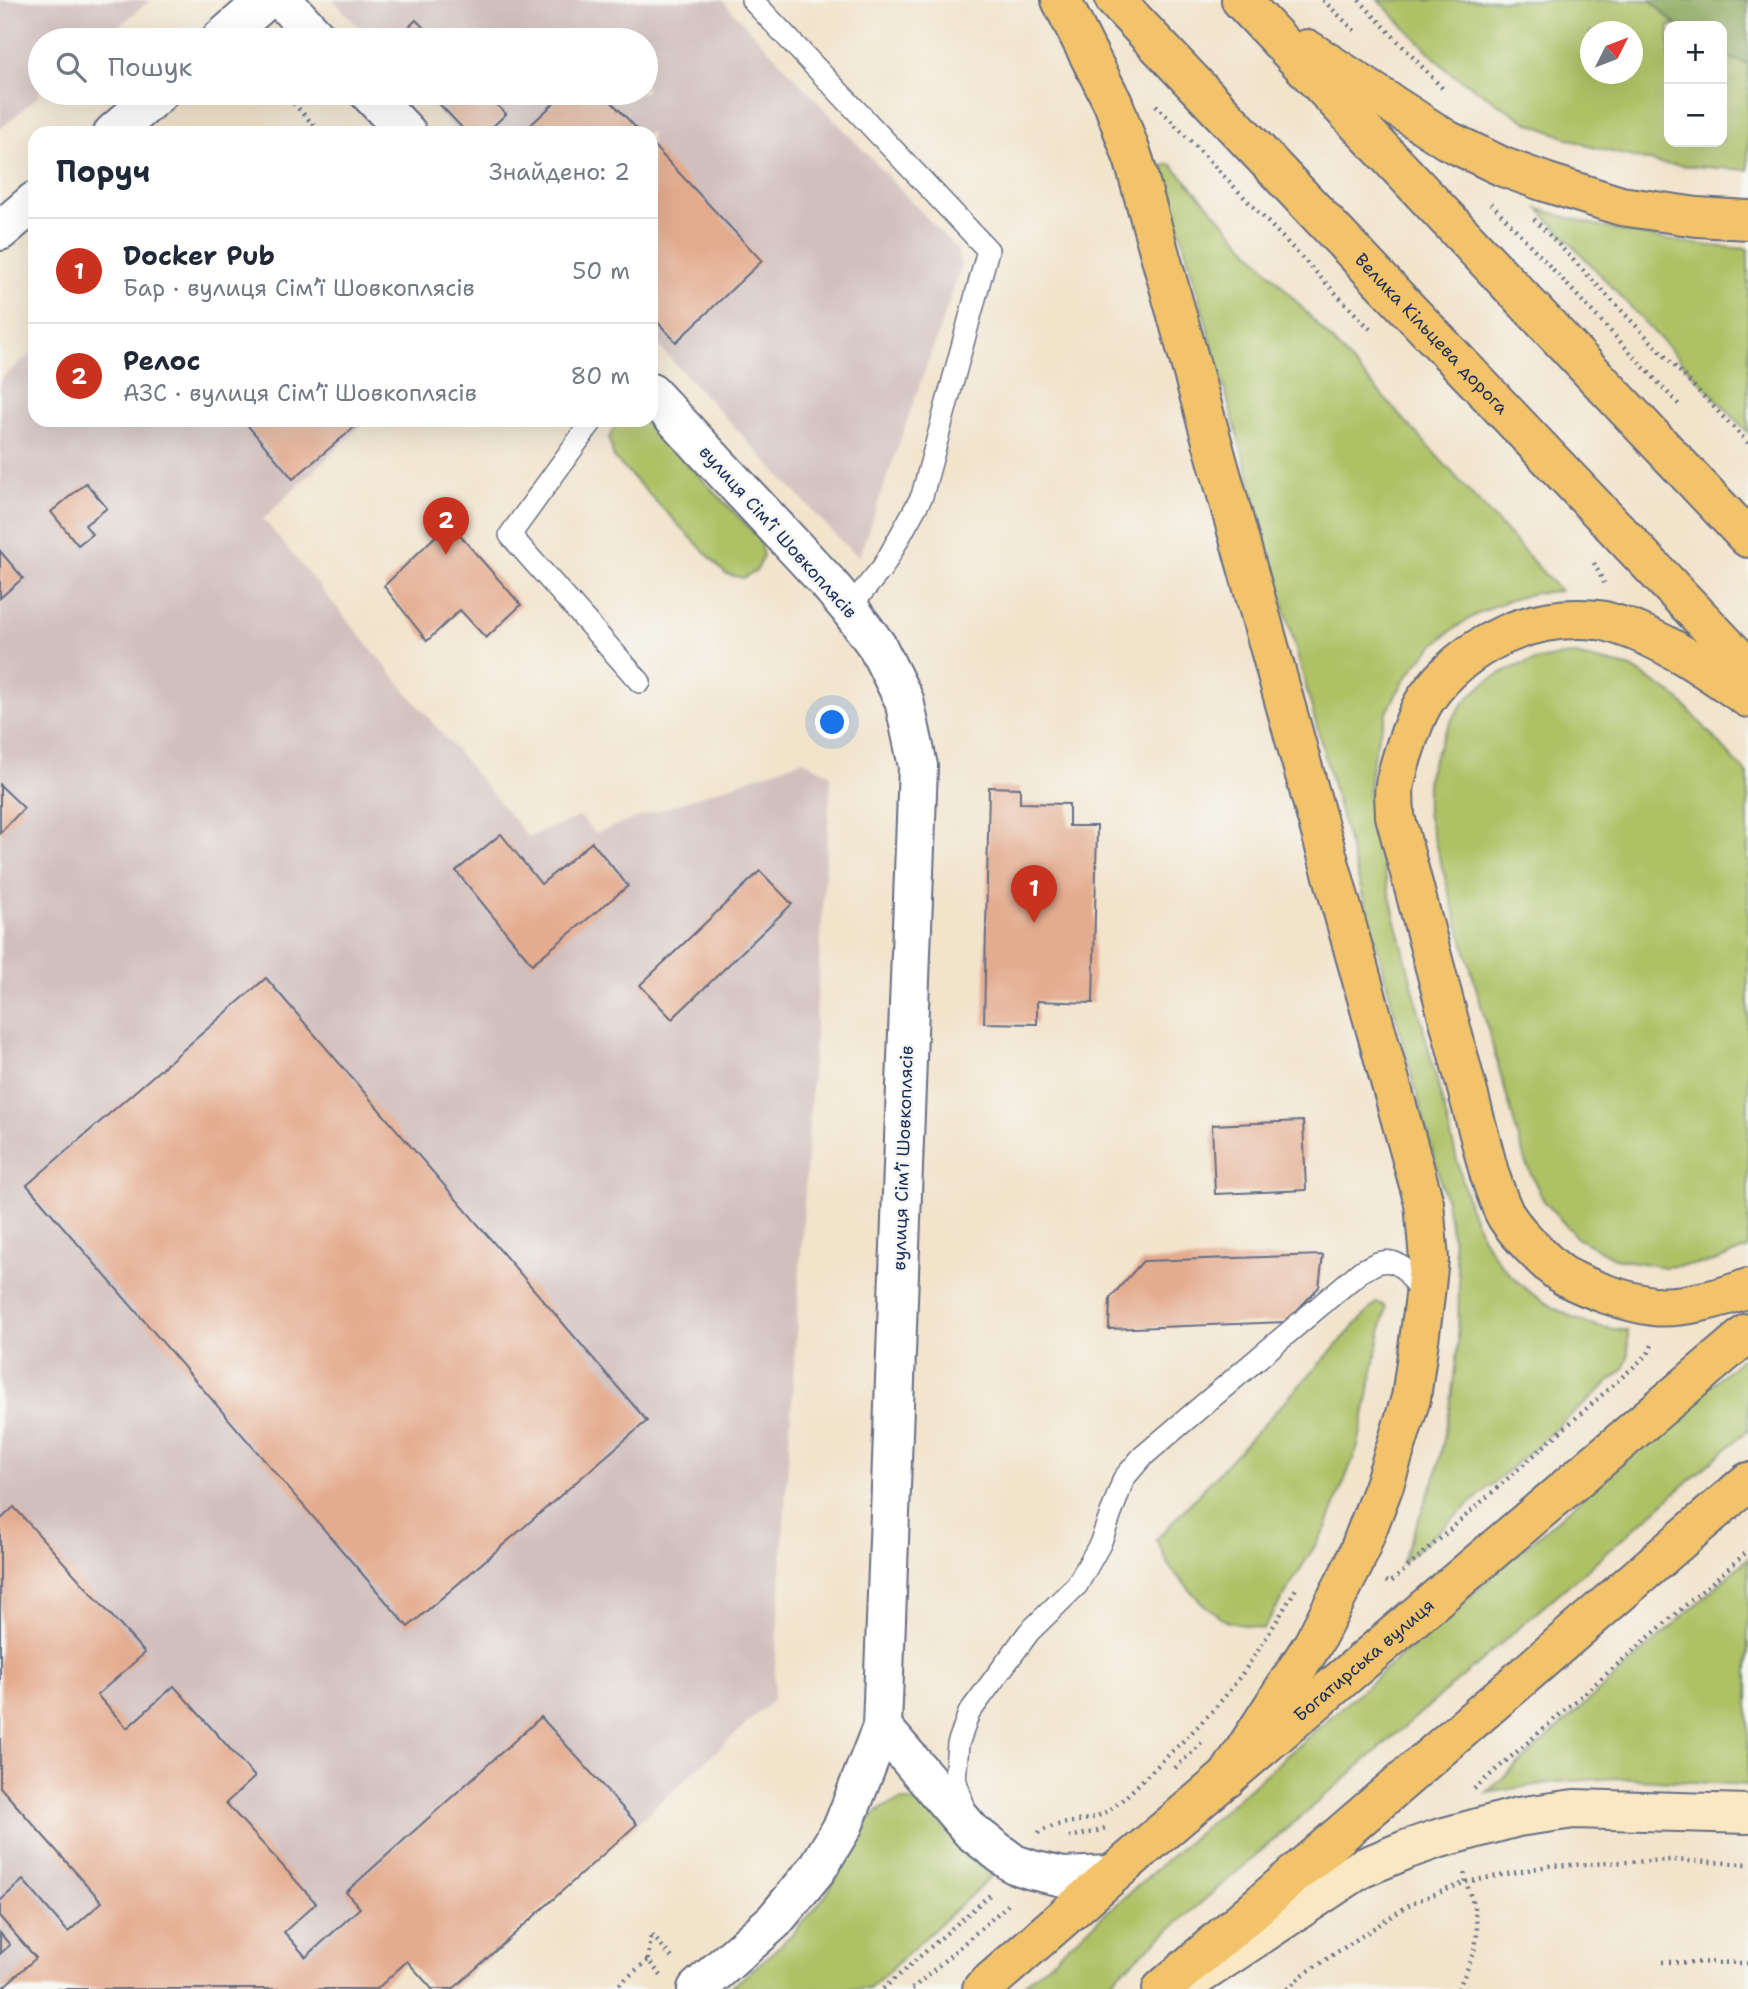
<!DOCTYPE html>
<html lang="uk">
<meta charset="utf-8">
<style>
:root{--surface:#fff;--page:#f6f6f7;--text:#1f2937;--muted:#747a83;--line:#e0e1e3;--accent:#c8321e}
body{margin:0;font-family:"Shantell Sans",sans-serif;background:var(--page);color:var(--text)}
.controls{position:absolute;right:21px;top:21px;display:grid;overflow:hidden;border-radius:14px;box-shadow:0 7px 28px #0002}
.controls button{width:63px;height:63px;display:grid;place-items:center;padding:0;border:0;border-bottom:2px solid var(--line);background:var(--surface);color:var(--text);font:35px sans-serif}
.compass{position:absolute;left:1580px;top:21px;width:63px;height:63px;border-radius:50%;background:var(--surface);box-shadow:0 7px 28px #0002;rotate:48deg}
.you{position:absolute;left:833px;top:723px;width:24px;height:24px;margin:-18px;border:5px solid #fff;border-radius:50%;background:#1a73e8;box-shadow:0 0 0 10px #1a73e833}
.badge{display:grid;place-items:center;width:46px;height:46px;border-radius:50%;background:var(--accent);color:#fff;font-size:23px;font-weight:700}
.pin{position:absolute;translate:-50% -58px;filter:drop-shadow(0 2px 4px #0008)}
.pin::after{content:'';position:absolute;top:37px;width:24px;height:21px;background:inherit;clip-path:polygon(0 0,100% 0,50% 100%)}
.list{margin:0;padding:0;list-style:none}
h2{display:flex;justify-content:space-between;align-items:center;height:91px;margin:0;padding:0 28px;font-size:30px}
h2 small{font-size:23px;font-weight:400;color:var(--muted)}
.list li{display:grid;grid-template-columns:46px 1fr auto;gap:21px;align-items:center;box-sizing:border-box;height:105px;padding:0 28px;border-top:2px solid var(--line)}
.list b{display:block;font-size:26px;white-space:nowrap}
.list p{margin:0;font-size:23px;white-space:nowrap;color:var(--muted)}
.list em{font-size:23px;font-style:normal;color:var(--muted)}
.icon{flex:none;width:38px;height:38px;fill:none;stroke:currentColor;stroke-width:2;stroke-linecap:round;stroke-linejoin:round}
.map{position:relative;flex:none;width:1748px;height:1989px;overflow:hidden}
.search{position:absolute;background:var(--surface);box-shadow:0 7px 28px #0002;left:28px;top:28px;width:630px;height:77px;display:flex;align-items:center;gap:18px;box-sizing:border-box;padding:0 24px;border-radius:38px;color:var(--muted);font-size:26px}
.panel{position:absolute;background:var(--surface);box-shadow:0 7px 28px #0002;left:28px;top:126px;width:630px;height:301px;border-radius:21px}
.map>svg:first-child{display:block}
.industrial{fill:#d1bfbd}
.green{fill:#aec165;stroke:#647862;stroke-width:2;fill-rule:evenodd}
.forest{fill:#8aa75a;stroke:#526b5c;stroke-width:2}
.building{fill:#e4ac8f}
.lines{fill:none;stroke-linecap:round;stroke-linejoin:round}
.service-casing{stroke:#666e84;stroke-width:24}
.minor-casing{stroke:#666e84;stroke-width:42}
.secondary-casing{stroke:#666e84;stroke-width:42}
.primary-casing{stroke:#666e84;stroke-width:42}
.path{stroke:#666e84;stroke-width:4.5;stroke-dasharray:2 5;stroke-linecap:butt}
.service{stroke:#fff;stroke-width:21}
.minor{stroke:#fff;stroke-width:38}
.secondary{stroke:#fae7c3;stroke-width:38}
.primary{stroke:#f2c36a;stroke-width:38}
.labels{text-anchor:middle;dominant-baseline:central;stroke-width:5;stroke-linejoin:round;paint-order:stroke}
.street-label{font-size:18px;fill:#1b2f5e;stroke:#f6f6f2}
</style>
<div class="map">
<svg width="1748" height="1989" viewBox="0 0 1748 1989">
<rect width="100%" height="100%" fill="#f6f6f2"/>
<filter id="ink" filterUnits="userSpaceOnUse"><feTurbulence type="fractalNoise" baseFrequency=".0143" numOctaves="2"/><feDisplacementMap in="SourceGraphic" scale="14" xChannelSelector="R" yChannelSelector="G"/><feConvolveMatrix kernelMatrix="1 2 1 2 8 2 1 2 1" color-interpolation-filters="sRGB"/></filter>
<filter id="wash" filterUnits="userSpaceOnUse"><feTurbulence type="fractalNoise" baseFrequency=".00686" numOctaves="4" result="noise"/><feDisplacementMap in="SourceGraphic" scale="28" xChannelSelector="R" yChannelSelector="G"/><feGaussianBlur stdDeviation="1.57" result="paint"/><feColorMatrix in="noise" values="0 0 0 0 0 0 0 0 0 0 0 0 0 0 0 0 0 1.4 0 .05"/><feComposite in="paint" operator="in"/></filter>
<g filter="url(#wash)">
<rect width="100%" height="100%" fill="#f2e3cb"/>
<!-- industrial -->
<path class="industrial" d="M0,0H150L103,40H40V93H42L0,129Z
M333,0H722L958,251L961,268L859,557L842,542L651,338V133H458L420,93H646V40H371Z
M35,350V420H367L263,519L528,837L580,817L595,833L803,760L831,775L773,1700L453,1989L407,1961L377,1989H0V380Z"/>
<!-- green -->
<path class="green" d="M1378,0H1748V170L1662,164L1588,146L1527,122L1449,72ZM1669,26H1722V142H1669ZM1590,32H1632V74H1590Z
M1171,164L1560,591C1549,592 1538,592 1528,595C1434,617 1372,698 1369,795C1368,806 1373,819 1376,831C1382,864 1390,897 1398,929C1422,1022 1445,1114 1469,1206C1476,1221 1482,1238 1491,1251C1514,1285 1551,1311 1590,1324C1602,1328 1616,1329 1628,1331V1356L1624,1369L1401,1564L1437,1472L1450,1409L1458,1343L1459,1279L1446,1201L1232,415L1162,166Z
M1539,209C1610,231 1674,244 1748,249V433Z
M630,420L648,423L759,538L763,556L757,570L743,578L726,574L614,458L609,438L616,424Z
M1575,655L1632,668L1678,698L1748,775V1248L1710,1263L1664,1267L1614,1258L1577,1238L1544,1201L1526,1164L1427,814C1427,802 1426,788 1428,776C1430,766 1436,755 1439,746C1464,683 1510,659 1575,655Z
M1377,1302L1386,1307L1358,1446L1326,1528L1263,1629L1226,1621L1202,1603L1171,1569L1156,1540Z
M1748,1353V1430L1101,1989H1019Z
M1748,1558V1785L1617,1778L1554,1782L1486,1793Z
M901,1800L918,1803L938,1821L966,1854L992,1876L869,1989H729C756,1967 782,1946 805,1920C817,1907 829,1891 838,1876C860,1842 858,1814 901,1800Z"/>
<!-- forest -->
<path class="forest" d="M1650,0H1748V64L1722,56V26H1677Z"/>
<g id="blocks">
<!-- building -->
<path class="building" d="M416,20L436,40H395Z
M429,93H485L506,114L486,133H467Z
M565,93H603L641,133H522Z
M651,143L762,261L676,342L651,315Z
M243,420H363L293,479Z
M86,483L107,508L85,525L92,534L78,545L51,512Z
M449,523L521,605L486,638L460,610L427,641L384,586Z
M0,551L23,578L0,598Z
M0,785L24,808L0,833Z
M989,787L1020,788V803L1069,804V826H1097L1093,1003L1037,1001V1024L984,1023Z
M501,834L541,884L592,842L628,886L532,964L456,871Z
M760,871L792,904L672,1019L640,985Z
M266,978L647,1421L408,1627L27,1185Z
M1303,1121L1306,1190L1215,1194L1212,1125Z
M1323,1255L1319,1287L1286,1322L1109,1329L1110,1298L1143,1261Z
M14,1507L145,1653L97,1695L127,1728L174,1686L255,1777L226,1803L316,1903L284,1932L306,1957L360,1908L346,1892L541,1717L637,1824L453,1989H432L407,1961L377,1989H1L36,1958L0,1917V1901L23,1880L68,1932L102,1902L0,1787V1520Z
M0,1933L10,1945L0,1954Z"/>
</g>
</g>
<g filter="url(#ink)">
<use href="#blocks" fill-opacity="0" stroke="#666e84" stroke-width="2"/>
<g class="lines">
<defs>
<path id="service" d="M752,0L988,250L922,496L883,567L849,608
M593,420L510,535L640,682
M966,1813L955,1779L958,1744L969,1713L1029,1632L1077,1585L1100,1544L1124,1478L1142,1457L1361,1271C1367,1269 1375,1262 1382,1262C1403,1258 1414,1281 1421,1296"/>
<path id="minor" d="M282,0L319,40
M220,40L266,0
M369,93L407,133
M113,133L159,93
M0,231L35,201
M651,393L828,583L849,608L877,646L904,700L918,766L882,1727L843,1826L817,1869L774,1921L697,1989
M882,1727L972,1832L1014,1864L1032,1870L1063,1877L1112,1875"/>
<path id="secondary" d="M1192,1980L1360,1869L1408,1849L1437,1839L1518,1817L1574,1809L1748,1814"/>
<g id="primary">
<path d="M1061,0L1113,103L1134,161L1424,1203L1429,1259L1424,1304L1411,1398L1384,1485L1354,1564L1313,1644L1226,1779"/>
<path id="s1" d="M1115,0L1748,668"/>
<path d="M1241,0L1748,538"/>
<path d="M1307,49L1447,140L1503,167L1545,182L1621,206L1697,217L1748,220"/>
<path d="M1748,698C1707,670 1666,640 1618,625C1611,623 1604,620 1597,620C1531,613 1464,644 1426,699C1414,716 1399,764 1395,784C1393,794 1395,806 1395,816L1490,1176C1495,1189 1499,1204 1506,1216C1516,1232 1550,1268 1566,1277C1591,1290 1626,1302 1653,1306C1681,1309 1722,1298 1748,1288"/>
<path id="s2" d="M982,1989L1112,1875L1748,1333"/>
<path d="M1162,1989L1748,1482"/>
</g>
</defs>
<!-- service casing -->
<use href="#service" class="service-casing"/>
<!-- minor casing -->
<use href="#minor" class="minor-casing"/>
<!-- secondary casing -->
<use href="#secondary" class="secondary-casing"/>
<!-- primary casing -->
<use href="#primary" class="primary-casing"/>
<!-- path -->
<path class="path" d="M1323,0L1358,34
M1359,0L1445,91
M284,93L321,133
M1156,105L1370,329
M1491,203L1681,407
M1534,219L1748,443
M1594,563L1604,583
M1386,1581L1390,1583L1648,1354L1653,1343
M1175,1768L1202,1743
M1474,1789L1748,1551
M1038,1833C1059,1820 1083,1824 1104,1813C1122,1803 1137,1785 1152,1771C1179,1745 1207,1719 1230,1690C1255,1658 1276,1622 1297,1587
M1069,1837L1094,1832L1108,1827
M652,1935L673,1959
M648,1960L651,1936
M1662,1962L1748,1963
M614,1989L648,1960L662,1977
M883,1989L993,1892
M912,1989L1011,1902
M1287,1989L1304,1974L1412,1903L1466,1882L1464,1871
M1458,1989C1480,1943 1483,1931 1466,1882L1548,1866L1670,1860L1748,1864"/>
<!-- service -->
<use href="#service" class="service"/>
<!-- minor -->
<use href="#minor" class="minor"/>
<!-- secondary -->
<use href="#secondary" class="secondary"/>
<!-- primary -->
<use href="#primary" class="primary"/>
</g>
</g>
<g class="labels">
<!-- street labels -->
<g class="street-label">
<text stroke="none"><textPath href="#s1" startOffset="460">Велика Кільцева дорога</textPath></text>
<text transform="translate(778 532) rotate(48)">вулиця Сімʼї Шовкоплясів</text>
<text transform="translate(903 1158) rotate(-88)">вулиця Сімʼї Шовкоплясів</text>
<text stroke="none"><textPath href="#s2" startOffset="504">Богатирська вулиця</textPath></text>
</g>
</g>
</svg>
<div class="controls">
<button>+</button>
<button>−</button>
</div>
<svg class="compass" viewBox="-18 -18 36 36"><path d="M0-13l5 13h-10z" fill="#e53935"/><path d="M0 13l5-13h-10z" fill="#747a83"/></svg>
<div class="you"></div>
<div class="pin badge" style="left:1034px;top:923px">1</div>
<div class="pin badge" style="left:446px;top:555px">2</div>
<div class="search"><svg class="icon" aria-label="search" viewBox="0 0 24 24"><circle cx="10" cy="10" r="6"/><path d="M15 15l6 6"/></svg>Пошук</div>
<section class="panel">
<h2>Поруч<small>Знайдено: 2</small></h2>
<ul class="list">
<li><span class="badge">1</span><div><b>Docker Pub</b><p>Бар · вулиця Сімʼї Шовкоплясів</p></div><em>50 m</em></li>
<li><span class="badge">2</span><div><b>Релос</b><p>АЗС · вулиця Сімʼї Шовкоплясів</p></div><em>80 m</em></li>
</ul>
</section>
</div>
